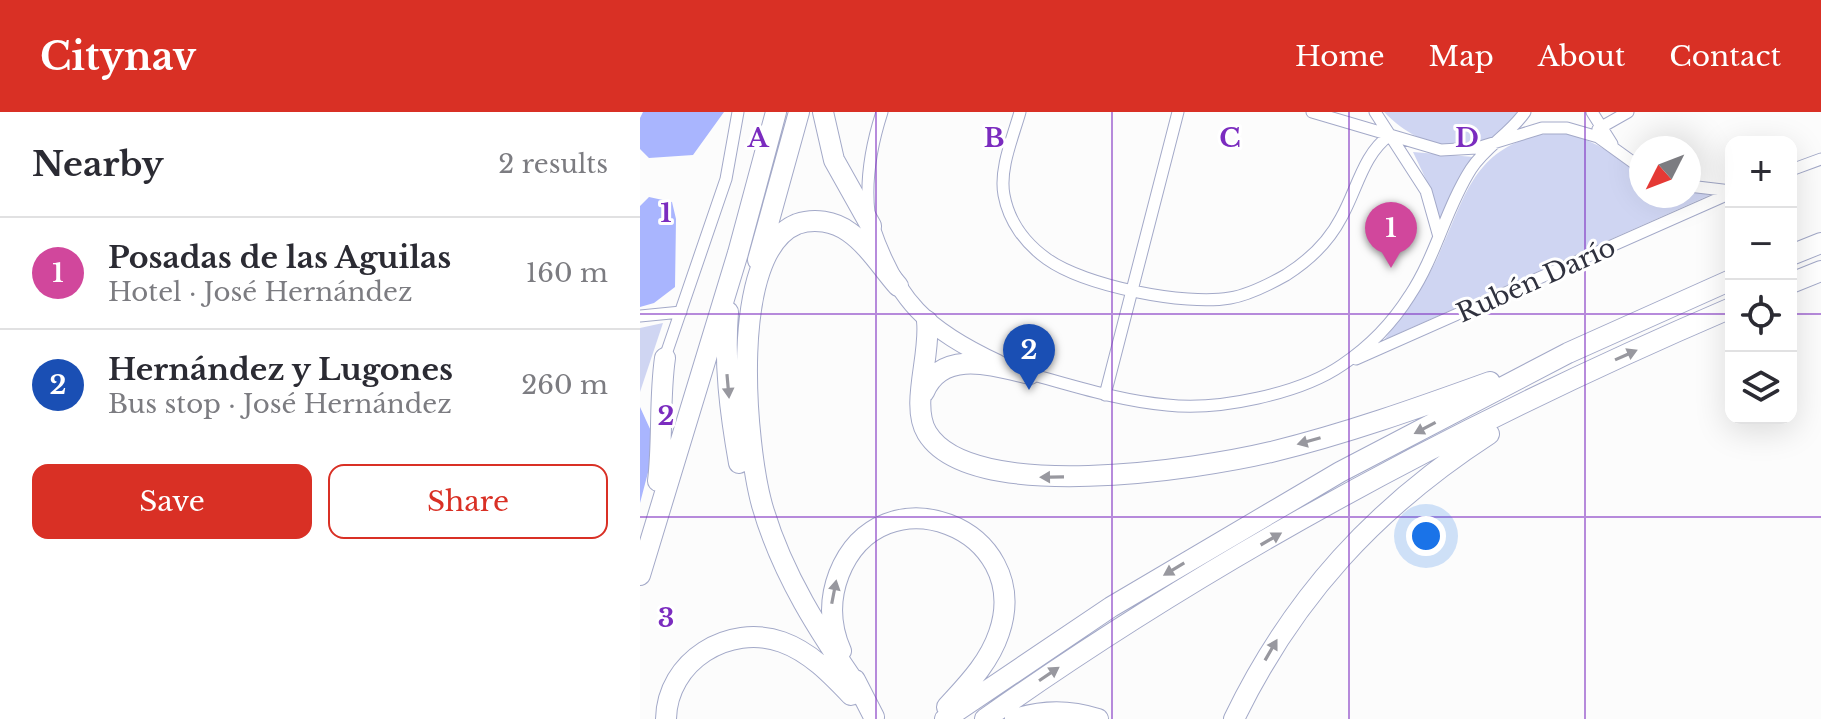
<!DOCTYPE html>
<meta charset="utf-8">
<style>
:root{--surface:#fff;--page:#f2f2f3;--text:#2b2b33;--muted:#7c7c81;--line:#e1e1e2;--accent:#d93025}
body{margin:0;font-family:"Libre Baskerville",serif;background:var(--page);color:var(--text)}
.controls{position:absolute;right:24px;top:24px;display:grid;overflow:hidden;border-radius:16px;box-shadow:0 8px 32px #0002}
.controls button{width:72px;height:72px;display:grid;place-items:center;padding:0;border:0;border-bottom:2px solid var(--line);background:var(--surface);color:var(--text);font:40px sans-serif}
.compass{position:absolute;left:989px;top:24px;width:72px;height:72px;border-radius:50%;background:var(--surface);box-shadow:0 8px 32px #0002;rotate:228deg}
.you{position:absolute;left:786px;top:424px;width:28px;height:28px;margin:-20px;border:6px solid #fff;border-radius:50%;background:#1a73e8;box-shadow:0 0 0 12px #1a73e833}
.badge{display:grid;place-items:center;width:52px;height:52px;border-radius:50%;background:var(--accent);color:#fff;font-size:26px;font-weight:700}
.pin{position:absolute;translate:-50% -66px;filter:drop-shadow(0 2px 4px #0008)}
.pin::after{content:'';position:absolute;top:42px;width:28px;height:24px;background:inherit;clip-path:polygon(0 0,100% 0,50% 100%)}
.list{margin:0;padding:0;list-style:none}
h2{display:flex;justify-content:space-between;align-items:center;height:104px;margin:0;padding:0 32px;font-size:34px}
h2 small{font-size:26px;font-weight:400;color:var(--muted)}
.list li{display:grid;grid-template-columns:52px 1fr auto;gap:24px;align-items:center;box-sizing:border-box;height:112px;padding:0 32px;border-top:2px solid var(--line)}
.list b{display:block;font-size:30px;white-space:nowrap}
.list p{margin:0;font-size:26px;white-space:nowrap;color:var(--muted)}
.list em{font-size:26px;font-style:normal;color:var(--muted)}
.actions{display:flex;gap:16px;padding:24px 32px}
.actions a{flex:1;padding:18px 0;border:2px solid var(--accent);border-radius:16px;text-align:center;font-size:28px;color:var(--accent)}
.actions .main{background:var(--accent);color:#fff}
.icon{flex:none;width:44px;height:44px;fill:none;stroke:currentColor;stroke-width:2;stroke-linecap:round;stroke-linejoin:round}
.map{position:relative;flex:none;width:1181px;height:607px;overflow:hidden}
header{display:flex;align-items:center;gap:48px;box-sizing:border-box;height:112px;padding:0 40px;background:var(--accent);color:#fff}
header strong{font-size:38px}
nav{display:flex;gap:44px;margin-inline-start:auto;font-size:28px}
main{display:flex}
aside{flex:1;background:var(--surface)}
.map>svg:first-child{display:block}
.green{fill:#cfd5f2}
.forest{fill:#a9b5fe}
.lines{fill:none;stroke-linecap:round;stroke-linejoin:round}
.street-casing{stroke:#a3a9c8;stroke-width:13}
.secondary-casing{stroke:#a3a9c8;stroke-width:18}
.highway-casing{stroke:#a3a9c8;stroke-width:22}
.street{stroke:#fff;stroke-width:11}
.secondary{stroke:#fff;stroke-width:16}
.highway{stroke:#fff;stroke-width:20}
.oneway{fill:#98989f}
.grid{fill:none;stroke:#7b2cbf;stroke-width:2;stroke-opacity:0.55}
.labels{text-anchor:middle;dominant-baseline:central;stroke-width:6;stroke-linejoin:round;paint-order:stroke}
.street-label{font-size:26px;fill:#30323f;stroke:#fff}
.grid-label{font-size:26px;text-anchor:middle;font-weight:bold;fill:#7b2cbf;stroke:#fff;stroke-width:6;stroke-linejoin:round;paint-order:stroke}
</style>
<header>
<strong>Citynav</strong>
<nav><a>Home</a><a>Map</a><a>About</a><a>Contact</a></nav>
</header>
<main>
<aside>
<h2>Nearby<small>2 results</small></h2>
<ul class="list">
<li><span class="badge" style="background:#d1479c">1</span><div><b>Posadas de las Aguilas</b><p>Hotel · José Hernández</p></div><em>160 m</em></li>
<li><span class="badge" style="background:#1a4fb4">2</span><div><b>Hernández y Lugones</b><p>Bus stop · José Hernández</p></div><em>260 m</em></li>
</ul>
<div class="actions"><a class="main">Save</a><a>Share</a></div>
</aside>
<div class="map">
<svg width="1181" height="607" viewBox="0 0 1181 607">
<rect width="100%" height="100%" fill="#fcfcfc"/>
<!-- green -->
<path class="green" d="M744,0H880C873,7 866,17 858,22C817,47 774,31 744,0Z
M917,20C956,27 971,41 1001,64V84H1049V79L1070,83L744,228C762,203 781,179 795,151C827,84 831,31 917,20Z
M773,40L834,45L800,108L790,76Z
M23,211L0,280V216Z"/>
<!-- forest -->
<path class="forest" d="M3,0H84L53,43L9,46L0,37V6Z
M9,85L32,90L36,107L35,175L14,191L0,195V94Z
M0,295L16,330L0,391Z"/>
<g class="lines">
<defs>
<path id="street" d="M380,0C373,25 359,57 364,83C369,110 386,132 407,147C445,174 545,194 590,186C609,183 630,172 646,163C668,149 689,129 701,106C717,78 723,42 750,23
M672,0L801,38L837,36L902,16H927L958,25L1001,56
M735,0L786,79L799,125
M952,0L972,32
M958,17L988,0
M1151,58L1181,47
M1049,74L1091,79
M229,101C225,66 231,34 242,0
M0,204L41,200
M716,247L1091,81
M23,251L86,67L98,0
M390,262C435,274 480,289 527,293C577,299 660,282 702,253C729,235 753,210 770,183C796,144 806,96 831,57C846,34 870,22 885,0
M465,283L538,0"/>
<path id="secondary" d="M231,114C256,189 287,218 358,251"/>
<path id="highway" d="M183,0L194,48L231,114
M1151,143L1181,131
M118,148L159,0
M1151,171L1181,159
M88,200C84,252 90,300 99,351
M287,209C291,244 270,293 287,321C331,393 560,357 631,340C705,322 778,296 850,270
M284,280C302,236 355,254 390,262
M18,369C23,328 19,287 25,246
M0,463L98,141L136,0
M201,539C190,514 189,488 199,462C241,356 395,416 359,521C349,551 327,573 307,595
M215,568L234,605
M221,580C180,521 142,463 122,393C106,335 87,140 157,112C174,106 194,109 209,120C228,133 243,157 258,174
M26,607C27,549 89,511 142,530C170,540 191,562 211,583
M305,607L471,495L700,360L928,241L1091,168
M345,607C575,444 832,307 1091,196
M375,607C404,598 429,598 458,607
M594,607C653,485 735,396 849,322"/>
</defs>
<!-- street casing -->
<use href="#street" class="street-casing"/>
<!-- secondary casing -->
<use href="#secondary" class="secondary-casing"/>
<!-- highway casing -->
<use href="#highway" class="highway-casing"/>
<!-- street -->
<use href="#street" class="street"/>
<!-- secondary -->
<use href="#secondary" class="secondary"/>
<!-- highway -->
<use href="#highway" class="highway"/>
</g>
<!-- one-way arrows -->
<defs><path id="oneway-solid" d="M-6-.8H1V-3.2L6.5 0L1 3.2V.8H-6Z" transform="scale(2)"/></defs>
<g class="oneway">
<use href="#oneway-solid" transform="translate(986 243) rotate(-24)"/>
<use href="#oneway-solid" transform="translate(88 274) rotate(85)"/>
<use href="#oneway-solid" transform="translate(785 316) rotate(152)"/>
<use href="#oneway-solid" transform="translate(669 329) rotate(164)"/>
<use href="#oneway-solid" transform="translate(412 365) rotate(179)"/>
<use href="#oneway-solid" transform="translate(631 427) rotate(-30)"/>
<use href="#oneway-solid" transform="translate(534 457) rotate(149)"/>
<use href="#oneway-solid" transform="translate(194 480) rotate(-79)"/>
<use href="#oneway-solid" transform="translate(631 538) rotate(-60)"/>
<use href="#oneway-solid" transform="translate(409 562) rotate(-34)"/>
</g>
<!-- grid -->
<path class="grid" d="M236,0V607M472,0V607M709,0V607M945,0V607M0,202H1091M1151,202H1181M0,405H1181"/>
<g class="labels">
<!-- street labels -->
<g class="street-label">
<text transform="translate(896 168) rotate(-24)">Rubén Darío</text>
</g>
</g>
<g class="grid-label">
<text x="118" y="35">A</text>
<text x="354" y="35">B</text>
<text x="590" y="35">C</text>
<text x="827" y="35">D</text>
<text x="26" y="110">1</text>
<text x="26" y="313">2</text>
<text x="26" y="515">3</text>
</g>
</svg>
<div class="controls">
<button>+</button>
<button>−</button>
<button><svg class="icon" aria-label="locate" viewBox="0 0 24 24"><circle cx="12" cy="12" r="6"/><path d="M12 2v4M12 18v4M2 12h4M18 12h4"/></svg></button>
<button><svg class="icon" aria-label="layers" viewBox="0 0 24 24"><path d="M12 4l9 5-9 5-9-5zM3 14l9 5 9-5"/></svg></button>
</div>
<svg class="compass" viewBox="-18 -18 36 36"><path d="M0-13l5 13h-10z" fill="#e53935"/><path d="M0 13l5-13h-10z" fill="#7c7c81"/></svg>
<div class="you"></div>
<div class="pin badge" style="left:751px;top:156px;background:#d1479c">1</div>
<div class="pin badge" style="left:389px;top:278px;background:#1a4fb4">2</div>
</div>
</main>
